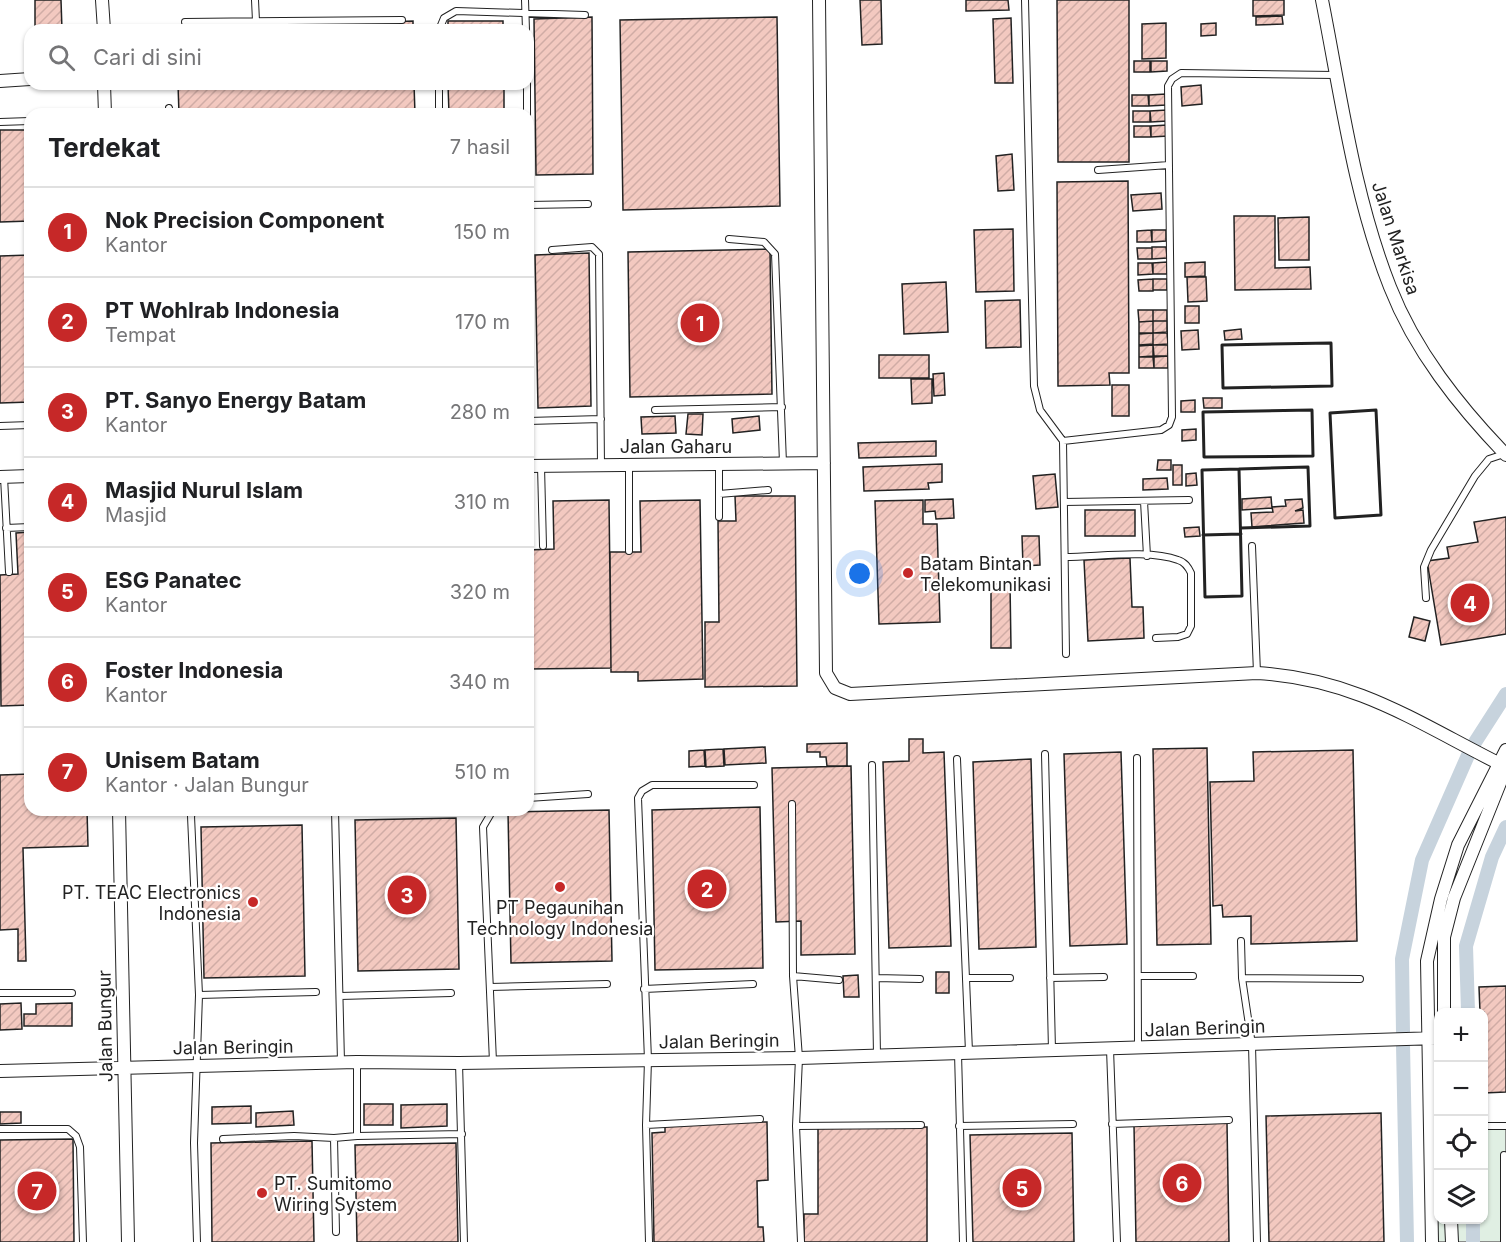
<!DOCTYPE html>
<html lang="id">
<meta charset="utf-8">
<style>
:root{--surface:#fff;--page:#f2f2f2;--text:#202124;--muted:#757577;--line:#e0e0e0;--accent:#c62828}
body{margin:0;font-family:Inter,sans-serif;background:var(--page);color:var(--text)}
.controls{position:absolute;right:18px;bottom:18px;display:grid;overflow:hidden;border-radius:12px;box-shadow:0 2px 4px #0004}
.controls button{width:54px;height:54px;display:grid;place-items:center;padding:0;border:0;border-bottom:2px solid var(--line);background:var(--surface);color:var(--text);font:30px sans-serif}
.you{position:absolute;left:860px;top:574px;width:21px;height:21px;margin:-15px;border:4px solid #fff;border-radius:50%;background:#1a73e8;box-shadow:0 0 0 9px #1a73e833}
.badge{display:grid;place-items:center;width:39px;height:39px;border-radius:50%;background:var(--accent);color:#fff;font-size:20px;font-weight:700}
.pin{position:absolute;translate:-50% -50%;border:3px solid #fff;box-shadow:0 2px 6px #0006}
.list{margin:0;padding:0;list-style:none}
h2{display:flex;justify-content:space-between;align-items:center;height:78px;margin:0;padding:0 24px;font-size:26px}
h2 small{font-size:20px;font-weight:400;color:var(--muted)}
.list li{display:grid;grid-template-columns:39px 1fr auto;gap:18px;align-items:center;box-sizing:border-box;height:90px;padding:0 24px;border-top:2px solid var(--line)}
.list b{display:block;font-size:22px;white-space:nowrap}
.list p{margin:0;font-size:20px;white-space:nowrap;color:var(--muted)}
.list em{font-size:20px;font-style:normal;color:var(--muted)}
.icon{flex:none;width:33px;height:33px;fill:none;stroke:currentColor;stroke-width:2;stroke-linecap:round;stroke-linejoin:round}
.map{position:relative;flex:none;width:1506px;height:1242px;overflow:hidden}
.search{position:absolute;background:var(--surface);box-shadow:0 2px 4px #0004;left:24px;top:24px;width:510px;height:66px;display:flex;align-items:center;gap:15px;box-sizing:border-box;padding:0 21px;border-radius:18px;color:var(--muted);font-size:22px}
.panel{position:absolute;background:var(--surface);box-shadow:0 2px 4px #0004;left:24px;top:108px;width:510px;height:708px;border-radius:18px}
.map>svg:first-child{display:block}
.park{fill:#e0efe3;stroke:#6f6f6f;stroke-width:1.5}
.lines{fill:none;stroke-linecap:round;stroke-linejoin:round}
.canal{stroke:#c7d3dd;stroke-width:14}
.building{fill:url(#building-hatch);stroke:#222;stroke-width:1.5}
.service-casing{stroke:#222;stroke-width:8}
.minor-casing{stroke:#222;stroke-width:14}
.service{stroke:#fff;stroke-width:6}
.minor{stroke:#fff;stroke-width:12}
.wall{stroke:#222;stroke-width:3}
.poi-dot{fill:#c62828;stroke:#fff;stroke-width:2}
.labels{text-anchor:middle;dominant-baseline:central;stroke-width:4.5;stroke-linejoin:round;paint-order:stroke}
.street-label{font-size:18px;fill:#222;stroke:#fff}
.poi-label{font-size:18px;fill:#222;stroke:#fff;text-anchor:start}
</style>
<div class="map">
<svg width="1506" height="1242" viewBox="0 0 1506 1242">
<defs>
<pattern id="building-hatch" width="6" height="6" patternUnits="userSpaceOnUse" patternTransform="scale(1.5)"><rect width="6" height="6" fill="#f3c9c0"/><path d="M-1 1l2-2M0 6l6-6M5 7l2-2" fill="none" stroke="#d0aca5"/></pattern>
</defs>
<rect width="100%" height="100%" fill="#fff"/>
<!-- park -->
<path class="park" d="M1506,1125V1242H1436L1432,1127H1438V1220H1484V1126Z"/>
<g class="lines">
<!-- canal -->
<path class="canal" d="M1472,747L1506,694
M1468,1012L1466,946L1492,857L1506,827
M1403,1033L1402,959L1422,860L1469,753
M1403,1045L1407,1242
M1473,1242V1220"/>
</g>
<!-- building -->
<path class="building" d="M35,0H61L62,30H35Z
M860,0H881L882,44L862,45Z
M966,0H1008L1009,10L966,11Z
M1057,0H1129V162H1058Z
M1253,0H1284V15L1253,16Z
M1282,16L1283,24L1256,25V17Z
M592,17L593,174L536,175L534,19Z
M777,17L780,206L623,210L620,20Z
M1011,18L1013,83H995L993,19Z
M413,21V30H177V29Z
M448,21H503V30H448Z
M1166,23V58L1142,59V24Z
M1216,23V35L1201,36V24Z
M1134,61H1150V72H1134Z
M1151,61H1167V71L1151,72Z
M178,84H414L415,114H179Z
M448,84H504V114H449Z
M1201,85L1202,104L1182,106L1181,87Z
M1166,94V105L1149,106V95Z
M1132,95H1148L1149,106H1132Z
M1167,110V121L1151,122L1150,111Z
M1133,111H1150V122H1133Z
M1167,125L1168,136L1151,137V126Z
M1134,126H1150L1151,137H1134Z
M0,130H30V221L0,222Z
M1012,154L1014,190L998,191L996,156Z
M1128,181L1129,373H1109L1110,385L1058,386L1057,182Z
M1161,193L1162,209L1133,211L1131,195Z
M1234,216H1275V268L1310,267L1311,289L1235,290Z
M528,217H531V254H528Z
M1309,217V260H1279L1278,218Z
M1013,229L1014,291L976,292L974,230Z
M1151,230L1152,242H1137V231Z
M1152,230H1166V241L1152,242Z
M1152,247H1166L1167,258L1152,259Z
M1137,248H1152V259H1138Z
M770,249L772,394L630,397L628,252Z
M589,253L591,406L538,408L535,255Z
M30,255V402L0,403V256Z
M528,257H533V293H528Z
M1167,262V274H1153V263Z
M1205,262V276L1185,277V263Z
M1138,263H1152L1153,274L1138,275Z
M1187,277H1206L1207,301L1188,302Z
M1153,279V291H1139L1138,280Z
M1153,279H1167V290H1153Z
M946,282L948,332L904,334L902,284Z
M1020,300L1021,347L986,348L985,301Z
M1185,306H1199V323H1185Z
M1138,310H1153V321L1139,322Z
M1153,310H1167V321H1153Z
M1153,321V333H1139V322Z
M1153,321H1167V332L1153,333Z
M1241,329L1242,339L1225,340L1224,331Z
M1198,330L1199,349L1182,350L1181,331Z
M1153,333V344L1139,345V334Z
M1153,333H1167L1168,344L1153,345Z
M1153,345V356L1139,357V346Z
M1153,345H1168V356H1154Z
M879,355H929V378H879Z
M1168,356V368H1154V357Z
M1139,357H1153L1154,368H1139Z
M944,373L945,395L934,396L933,374Z
M911,379H932V403L912,404Z
M1112,385H1129V416H1112Z
M1203,398H1222V408H1204Z
M1195,400V412H1181V401Z
M688,414H703L702,435L686,434Z
M675,416L676,433L642,434L641,417Z
M759,416L760,430L733,433L732,419Z
M1196,429V440L1182,441V430Z
M936,441V456L859,458L858,443Z
M1158,460H1171V470H1157Z
M942,464V482L928,483L929,489L864,491L863,467Z
M1173,465H1182V485H1173Z
M1196,473L1197,485L1186,486V474Z
M1055,474L1058,507L1036,509L1033,476Z
M1167,478L1168,489L1143,490V479Z
M735,496H795L797,686L705,687V622H719L718,521H736Z
M1271,497L1272,508L1242,510V499Z
M953,499L954,518L936,519L935,511L925,512V500Z
M1302,499L1303,508L1295,511L1303,510L1304,523L1252,527L1251,513L1273,512L1272,507L1286,506L1285,500Z
M609,500L611,668L528,669V550L554,549L553,501Z
M700,500L703,679L638,681V672H611L610,552H641L640,501Z
M923,500V524H937L940,622L879,624L875,501Z
M1085,510H1135V536H1085Z
M1506,517V634L1441,645L1427,561L1449,558L1447,547L1478,542L1474,522Z
M1199,527L1200,536L1185,537L1184,528Z
M30,532V705L1,706L0,575L18,574L16,533Z
M1022,536H1039L1040,565L1023,566Z
M1130,558L1132,607H1143L1144,638L1088,641L1084,560Z
M991,584H1010L1011,648H991Z
M1414,617L1430,621L1425,641L1409,637Z
M909,739H923V753L944,752L951,946L889,948L883,762L909,761Z
M847,743V766H827L826,757H820V752H807V744Z
M765,747L766,763L725,765L724,749Z
M1207,748L1211,944L1157,945L1153,749Z
M723,749L724,766L706,767L705,750Z
M704,750L705,766L689,767V751Z
M1353,750L1357,941L1251,944V916L1223,917L1222,905L1213,906L1210,782L1254,781L1253,752Z
M1121,752L1127,944L1070,946L1064,754Z
M1031,759L1036,947L979,949L973,762Z
M851,766L855,954L801,955V921L776,922L772,768Z
M30,774V810H87L88,846L23,848L26,961H18V929L0,930V775Z
M760,807L763,968L655,970L652,810Z
M609,810L612,961L511,963L508,812Z
M456,818L459,969L358,971L355,820Z
M302,825L305,976L204,978L201,827Z
M936,972H949V993H936Z
M858,975L859,997H844L843,976Z
M1506,986V1092L1484,1093V1012H1480L1479,987Z
M21,1003L22,1029L0,1030V1004Z
M72,1003V1026H24V1014H36V1004Z
M364,1104H393V1125H364Z
M447,1104V1126L401,1128V1105Z
M251,1106V1123L212,1124V1107Z
M293,1111L294,1125L256,1127V1113Z
M0,1112H21V1123L0,1124Z
M1381,1113L1384,1242H1269L1266,1116Z
M767,1122L768,1180L757,1181L758,1227H763L764,1242H654L652,1133L665,1132V1124Z
M1227,1123L1229,1242H1136L1134,1125Z
M818,1127H927V1242H804V1214H818Z
M1072,1133L1074,1242H973L970,1135Z
M73,1139L74,1242H0V1140Z
M312,1141L314,1242H212L211,1143Z
M456,1143L458,1242H357L355,1145Z"/>
<g class="lines">
<defs>
<path id="service" d="M255,0L256,21
M525,0L526,30
M1025,0L1034,386L1040,410L1063,441L1066,654
M185,22L402,20
M439,30L444,18L456,11L585,15
M439,84V114
M527,84V114
M169,108L170,114
M0,122L30,121
M528,167L529,205
M1098,170L1169,165
M528,205L588,204
M729,239L764,242L775,254L783,463
M552,250L592,247L599,254L601,465
M655,410L782,407
M528,421L601,419
M0,426L30,425
M1063,441L1161,430L1169,425L1172,417L1168,86L1172,79L1181,73L1336,75
M719,464V517
M541,466L543,546
M4,477L9,572
M719,494L768,490
M1144,501L1147,556
M1064,502L1189,500
M6,528L30,527
M1252,546L1257,673
M629,551V465
M1065,557C1098,557 1148,549 1178,560C1185,562 1188,567 1191,573V626L1187,634L1178,637L1156,638
M1426,598L1424,567L1431,550L1475,476L1489,459L1504,454
M1045,754L1052,1050
M1137,758L1138,1048
M957,759L969,1052
M872,765L877,1055
M528,798L588,794
M792,804L793,976L799,1058L796,1126L801,1242
M194,810L191,816L199,995L194,1143L197,1242
M335,810L341,1062
M493,810L483,827L493,1062
M1241,941L1242,978L1252,1045L1257,1242
M793,976L839,980
M1138,976H1193
M876,978L920,979
M966,978H1010
M1050,978L1104,977
M1242,978L1360,979
M490,987L607,984
M644,989L753,984
M0,993H72
M199,995L316,992
M340,996L451,993
M1110,1049L1117,1242
M958,1053L963,1242
M459,1063L464,1242
M1112,1124L1229,1120
M646,1125L760,1119
M796,1126L921,1125
M959,1126L1073,1124
M1484,1126H1506
M0,1129H68L76,1136L80,1147L83,1242
M357,1136L462,1134
M223,1139L294,1136L334,1138
M336,1232L334,1138L357,1136V1062
M649,1242L646,1125L648,1060L638,798L642,791L652,785H754
M1504,1242V1155"/>
<path id="minor" d="M102,0L104,30
M819,0L826,673L835,688L850,694L1257,673C1355,679 1413,720 1498,763
M1322,0C1341,96 1354,196 1390,287C1415,351 1459,406 1506,455
M0,81L30,79
M104,84L105,114
M528,466L824,463
M0,477L30,476
M119,810L128,1242
M1444,1012V937L1454,898L1506,768
M0,1071L357,1062L459,1063L799,1058L1438,1038
M1451,1220L1452,1242
M1432,1242L1427,961L1441,899L1458,845L1506,750"/>
</defs>
<!-- service casing -->
<use href="#service" class="service-casing"/>
<!-- minor casing -->
<use href="#minor" class="minor-casing"/>
<!-- service -->
<use href="#service" class="service"/>
<!-- minor -->
<use href="#minor" class="minor"/>
<!-- wall -->
<path class="wall" d="M1331,343L1332,386L1223,388L1222,345Z
M1312,410L1313,456L1204,457L1203,412Z
M1376,410L1381,515L1335,518L1330,413Z
M1239,469L1242,596L1205,597L1202,470Z
M1239,469L1308,467L1310,526L1241,528
M1203,535L1241,534"/>
</g>
<!-- markers -->
<g class="poi-dot">
<circle cx="908" cy="573" r="6"/>
<circle cx="560" cy="887" r="6"/>
<circle cx="253" cy="902" r="6"/>
<circle cx="262" cy="1193" r="6"/>
</g>
<g class="labels">
<!-- street labels -->
<g class="street-label">
<text transform="translate(1396 238) rotate(72)">Jalan Markisa</text>
<text x="676" y="446">Jalan Gaharu</text>
<text transform="translate(105 1026) rotate(-91)">Jalan Bungur</text>
<text transform="translate(1205 1028) rotate(-2)">Jalan Beringin</text>
<text transform="translate(719 1041) rotate(-1)">Jalan Beringin</text>
<text transform="translate(233 1047) rotate(-1)">Jalan Beringin</text>
</g>
<!-- poi labels -->
<g class="poi-label">
<text x="920" y="563">Batam Bintan<tspan x="920" dy="21">Telekomunikasi</tspan></text>
<text x="241" y="892" text-anchor="end">PT. TEAC Electronics<tspan x="241" dy="21">Indonesia</tspan></text>
<text x="560" y="907" text-anchor="middle">PT Pegaunihan<tspan x="560" dy="21">Technology Indonesia</tspan></text>
<text x="274" y="1183">PT. Sumitomo<tspan x="274" dy="21">Wiring System</tspan></text>
</g>
</g>
</svg>
<div class="controls">
<button>+</button>
<button>−</button>
<button><svg class="icon" aria-label="locate" viewBox="0 0 24 24"><circle cx="12" cy="12" r="6"/><path d="M12 2v4M12 18v4M2 12h4M18 12h4"/></svg></button>
<button><svg class="icon" aria-label="layers" viewBox="0 0 24 24"><path d="M12 4l9 5-9 5-9-5zM3 14l9 5 9-5"/></svg></button>
</div>
<div class="you"></div>
<div class="pin badge" style="left:700px;top:323px">1</div>
<div class="pin badge" style="left:707px;top:889px">2</div>
<div class="pin badge" style="left:407px;top:895px">3</div>
<div class="pin badge" style="left:1470px;top:603px">4</div>
<div class="pin badge" style="left:1022px;top:1188px">5</div>
<div class="pin badge" style="left:1182px;top:1183px">6</div>
<div class="pin badge" style="left:37px;top:1191px">7</div>
<div class="search"><svg class="icon" aria-label="search" viewBox="0 0 24 24"><circle cx="10" cy="10" r="6"/><path d="M15 15l6 6"/></svg>Cari di sini</div>
<section class="panel">
<h2>Terdekat<small>7 hasil</small></h2>
<ul class="list">
<li><span class="badge">1</span><div><b>Nok Precision Component</b><p>Kantor</p></div><em>150 m</em></li>
<li><span class="badge">2</span><div><b>PT Wohlrab Indonesia</b><p>Tempat</p></div><em>170 m</em></li>
<li><span class="badge">3</span><div><b>PT. Sanyo Energy Batam</b><p>Kantor</p></div><em>280 m</em></li>
<li><span class="badge">4</span><div><b>Masjid Nurul Islam</b><p>Masjid</p></div><em>310 m</em></li>
<li><span class="badge">5</span><div><b>ESG Panatec</b><p>Kantor</p></div><em>320 m</em></li>
<li><span class="badge">6</span><div><b>Foster Indonesia</b><p>Kantor</p></div><em>340 m</em></li>
<li><span class="badge">7</span><div><b>Unisem Batam</b><p>Kantor · Jalan Bungur</p></div><em>510 m</em></li>
</ul>
</section>
</div>
